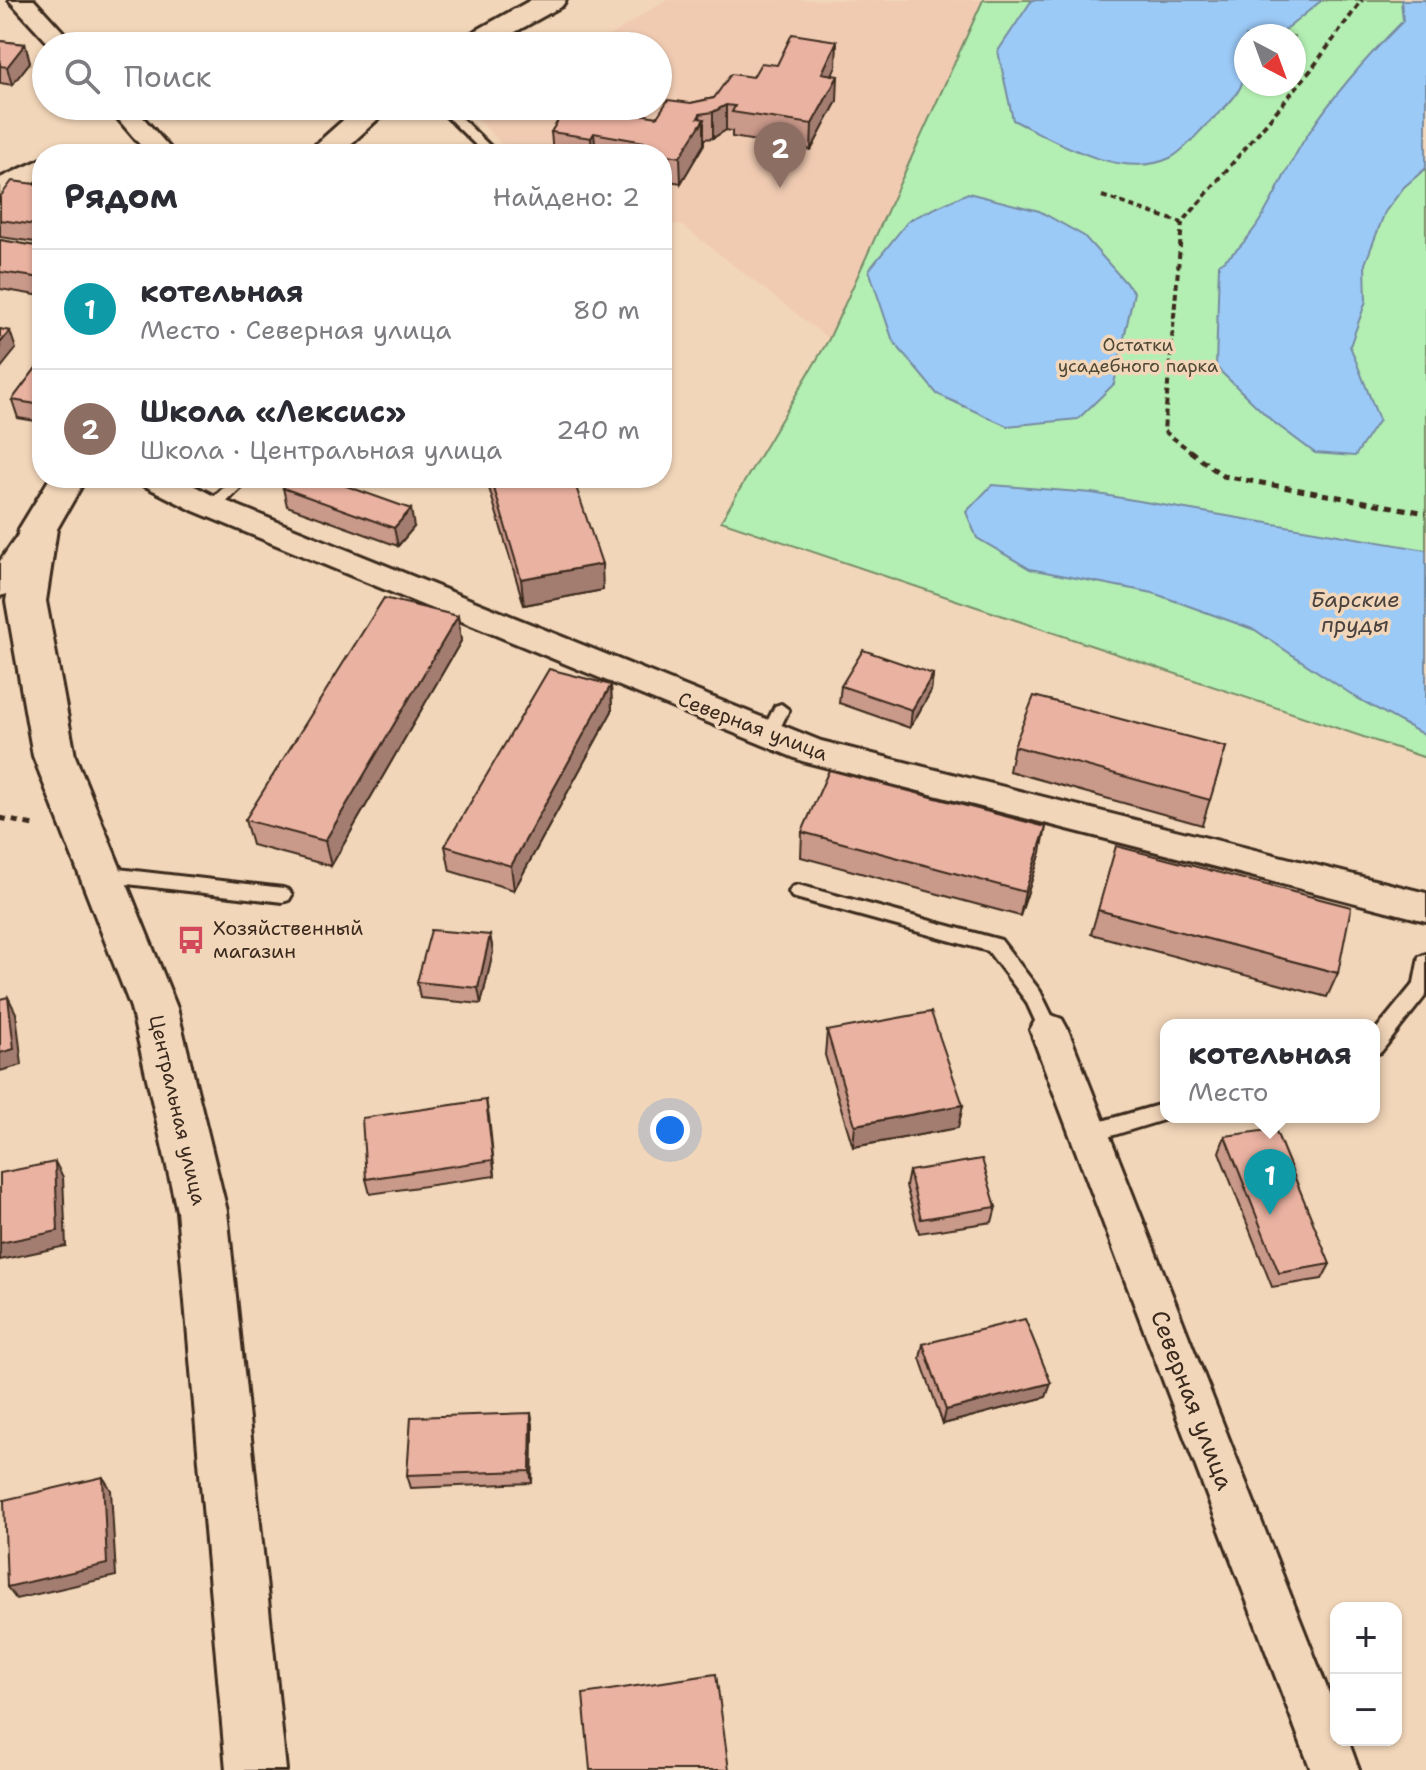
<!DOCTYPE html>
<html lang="ru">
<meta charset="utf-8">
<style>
:root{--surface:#fff;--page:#f2f2f3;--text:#2b2b33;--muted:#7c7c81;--line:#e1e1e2;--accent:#111827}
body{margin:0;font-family:"Shantell Sans",sans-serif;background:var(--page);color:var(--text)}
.controls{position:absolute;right:24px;bottom:24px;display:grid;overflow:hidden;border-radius:16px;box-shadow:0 2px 6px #0004}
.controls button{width:72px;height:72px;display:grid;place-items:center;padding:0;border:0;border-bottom:2px solid var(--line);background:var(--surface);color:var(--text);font:40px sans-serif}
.compass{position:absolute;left:1234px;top:24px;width:72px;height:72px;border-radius:50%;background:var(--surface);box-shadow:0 2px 6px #0004;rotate:139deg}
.you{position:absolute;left:670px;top:1130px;width:28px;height:28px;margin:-20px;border:6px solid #fff;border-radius:50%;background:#1a73e8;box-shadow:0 0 0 12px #1a73e833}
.badge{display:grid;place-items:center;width:52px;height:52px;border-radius:50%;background:var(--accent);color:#fff;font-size:26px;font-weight:700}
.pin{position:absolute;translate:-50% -66px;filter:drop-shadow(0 2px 4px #0008)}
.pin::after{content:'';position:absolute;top:42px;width:28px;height:24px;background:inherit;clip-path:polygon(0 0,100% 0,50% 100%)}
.popup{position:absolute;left:1160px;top:1019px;width:220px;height:104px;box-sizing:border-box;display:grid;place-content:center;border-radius:16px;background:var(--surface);filter:drop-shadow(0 2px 6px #0005);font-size:26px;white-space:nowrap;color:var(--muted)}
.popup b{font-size:30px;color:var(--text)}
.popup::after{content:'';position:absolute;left:50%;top:100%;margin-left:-16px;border:16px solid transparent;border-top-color:var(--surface)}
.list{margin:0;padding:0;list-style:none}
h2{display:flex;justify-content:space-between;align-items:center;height:104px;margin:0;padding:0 32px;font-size:34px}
h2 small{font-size:26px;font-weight:400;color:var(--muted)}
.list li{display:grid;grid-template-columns:52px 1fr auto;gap:24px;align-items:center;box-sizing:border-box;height:120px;padding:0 32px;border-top:2px solid var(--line)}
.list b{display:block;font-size:30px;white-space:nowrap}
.list p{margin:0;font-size:26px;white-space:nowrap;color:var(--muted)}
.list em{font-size:26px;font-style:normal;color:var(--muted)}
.icon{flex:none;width:44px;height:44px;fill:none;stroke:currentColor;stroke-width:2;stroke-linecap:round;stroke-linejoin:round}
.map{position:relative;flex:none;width:1426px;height:1770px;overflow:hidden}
.search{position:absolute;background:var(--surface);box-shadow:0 2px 6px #0004;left:32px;top:32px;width:640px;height:88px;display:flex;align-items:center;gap:20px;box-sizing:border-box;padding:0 28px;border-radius:44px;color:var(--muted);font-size:30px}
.panel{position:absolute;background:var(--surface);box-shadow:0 2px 6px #0004;left:32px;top:144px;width:640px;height:344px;border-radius:32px}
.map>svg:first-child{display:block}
.built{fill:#f0cbb2}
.green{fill:#b3eeb2;stroke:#778c68;stroke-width:2;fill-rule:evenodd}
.water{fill:#9ccaf7;stroke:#758aa0;stroke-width:2}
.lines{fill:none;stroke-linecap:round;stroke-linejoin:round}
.service-casing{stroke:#3b2a1e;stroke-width:6}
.minor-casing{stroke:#3b2a1e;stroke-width:6}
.tertiary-casing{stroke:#3b2a1e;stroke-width:6}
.path-far1{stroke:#3b2a1e;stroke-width:4;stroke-dasharray:6 4;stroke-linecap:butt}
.path{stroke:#3b2a1e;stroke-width:5;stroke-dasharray:7 6;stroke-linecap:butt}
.service{fill:#f2d6b9;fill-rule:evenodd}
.minor{fill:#f2d6b9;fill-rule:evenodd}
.tertiary{fill:#f2d6b9;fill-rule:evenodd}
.wall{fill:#c9998a;stroke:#3b2a1e;stroke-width:2}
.shaded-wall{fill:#a47d71;stroke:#3b2a1e;stroke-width:2}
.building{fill:#eab2a1;stroke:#3b2a1e;stroke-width:2}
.labels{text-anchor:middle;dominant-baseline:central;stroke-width:7;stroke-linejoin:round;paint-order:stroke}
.far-park-label{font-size:18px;fill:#4d4734;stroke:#f2d6b9}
.street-label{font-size:20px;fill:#3b2a1e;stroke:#f2d6b9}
.poi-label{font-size:20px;fill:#3b2a1e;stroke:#f2d6b9;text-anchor:start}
.water-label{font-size:22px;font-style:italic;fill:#4a423f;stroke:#f2d6b9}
.near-street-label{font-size:24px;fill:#3b2a1e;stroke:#f2d6b9}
</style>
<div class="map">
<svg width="1426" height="1770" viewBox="0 0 1426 1770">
<rect width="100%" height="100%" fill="#f2d6b9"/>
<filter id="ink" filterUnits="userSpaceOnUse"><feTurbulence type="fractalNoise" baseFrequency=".0125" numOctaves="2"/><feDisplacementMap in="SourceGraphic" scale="16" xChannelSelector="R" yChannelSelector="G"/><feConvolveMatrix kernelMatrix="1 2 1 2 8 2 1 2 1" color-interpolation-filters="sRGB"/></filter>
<g filter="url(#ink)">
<!-- built -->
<path class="built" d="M666,0H983L829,339L683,226L662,221V154H511L478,119L499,106H658V46H594Z"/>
<!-- green -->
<path class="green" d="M983,0H1426V758L721,521L829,339ZM1246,36H1294V84H1246Z"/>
<!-- water -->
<path class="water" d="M1032,0H1322L1278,36H1246C1246,88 1245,89 1206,125C1196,135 1183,152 1170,158C1121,181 1056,141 1013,120L998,51Z
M1401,0H1426V168L1404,187L1385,212L1365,264L1366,301L1350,346L1379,420L1355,456L1315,453L1272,421L1216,367L1219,264C1264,235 1279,177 1308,134C1335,93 1369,55 1403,21Z
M968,193L1039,211L1084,236L1134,292L1114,384L1078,419L1007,426L937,394L893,341L869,270L909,220Z
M992,485L1092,493L1426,550V736L1357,698L1255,630L1153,593L1030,569L977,538L966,512Z"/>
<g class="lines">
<defs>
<path id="service" d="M436,106H449L498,154H485Z
M234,478H251L217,511H207V503Z
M781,704L789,710L775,738H763L761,734L775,706Z
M101,867L283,888L289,890L292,895L289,900L283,902L101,881L95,879L92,874L95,869Z
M798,885L1001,940L1040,991L1059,1030L1056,1036L1049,1038L1042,1036L1026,1001L988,951L792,897L789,892L792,887Z
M1426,954V995L1381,1052L1374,1054V1032L1414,983L1419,957Z
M1166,1103V1117H1173L1088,1143L1081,1140L1078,1134L1081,1128L1088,1125Z"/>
<path id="minor" d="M9,0H34L76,46H51Z
M107,106H133L175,154H148Z
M42,159V177L0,200V178Z
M139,478H179L216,497L821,741L1426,893V921L802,761L194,511L143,485Z
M38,519L49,522L53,529L11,593L0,596V561L27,522Z
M1049,1014L1062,1019L1068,1030L1336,1711V1740H1348L1359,1770H1311L1030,1030L1036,1019Z"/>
<path id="tertiary" d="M531,0H566L562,6L490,46H454L459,40Z
M359,106H392L340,154H305Z
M50,478H86L57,529L46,601L75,756L177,1008L227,1211L286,1770H226L177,1211L131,1008L33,756L6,601L19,529Z"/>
</defs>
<!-- service casing -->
<use href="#service" class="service-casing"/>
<!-- minor casing -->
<use href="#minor" class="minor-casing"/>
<!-- tertiary casing -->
<use href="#tertiary" class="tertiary-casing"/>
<!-- path-far1 -->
<path class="path-far1" d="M1102,196L1182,223
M1193,453L1164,431L1182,223L1311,70L1362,0"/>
<!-- path -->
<path class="path" d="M1190,451L1223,476L1426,513
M0,818L38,826"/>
<!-- service -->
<use href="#service" class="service"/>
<!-- minor -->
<use href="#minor" class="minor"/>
<!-- tertiary -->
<use href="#tertiary" class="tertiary"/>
</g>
<!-- wall -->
<path class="wall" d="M0,41L25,44L30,62L12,85L0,83Z
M777,65L836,66L832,75L837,101L811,150L732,137V131L726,130L713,138L704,139V144L681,183L662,180V154H553L551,132L613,106V110L657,117L691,103L714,98Z
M42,185V243L0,237V197Z
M0,240L42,247V296L0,289Z
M42,360V422L18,418L12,400Z
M486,478H573L603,590L524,605Z
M283,488L414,527L398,546L287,506Z
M458,616L461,641L331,866L252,845L245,820Z
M933,674L931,691L910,728L839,703L841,686Z
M611,685L612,711L514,890L450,871L445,846Z
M1014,746L1226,747L1202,825L1009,771Z
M802,832L1041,852L1020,916L801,857Z
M1098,910L1338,973L1327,997L1091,934Z
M490,935L493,952L481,1004L420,998L417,982Z
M827,1031L963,1105L958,1128L853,1147L825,1055Z
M486,1100L495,1176L370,1194L366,1179Z
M1225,1136L1330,1264L1322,1279L1272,1287L1219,1152Z
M909,1171L996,1207L992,1222L919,1233L906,1186Z
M923,1344L1051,1383L1046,1397L943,1424L920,1358Z
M531,1413L533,1426L532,1483L411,1488L407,1475Z"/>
<!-- shaded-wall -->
<path class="shaded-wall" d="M837,41L836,66L821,99L822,73Z
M25,44L30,62L12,85L7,67Z
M838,76L837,101L811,150L812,124Z
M726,105V130L713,138V112Z
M700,114L701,125L704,119V144L681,183L680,157Z
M594,133L596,154H592L591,138Z
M10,331L16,349L0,369V343Z
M411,509L414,527L398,546L394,528Z
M602,564L603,590L524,605L521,579Z
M458,616L461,641L331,866L325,841Z
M933,674L931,691L910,728L912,710Z
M611,685L612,711L514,890L511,866Z
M1046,827L1041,852L1020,916L1025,892Z
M490,935L493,952L481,1004L478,988Z
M8,997L16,1013L22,1065L0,1071V1053Z
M486,1100L489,1116L495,1176L493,1160Z
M963,1105L958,1128L853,1147L855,1125Z
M55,1162L63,1177L66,1246L0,1260V1243Z
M1051,1383L1046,1397L943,1424L946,1410Z
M531,1413L533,1426L532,1483L530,1471Z
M103,1477L111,1490L116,1576L16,1599L7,1587Z"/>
<!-- building -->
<path class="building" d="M792,34L837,41L822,73L838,76L812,124L732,112L735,106L726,105L713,112L700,114L698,118L704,119L680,157L639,150L644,142L594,133L591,138L551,132L567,106H612L609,109L657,117L668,100L691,103L714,98L731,74L753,77L761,63L777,65Z
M0,41L25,44L7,67L0,66Z
M12,181L42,185V226L0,220V197Z
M0,240L42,247V278L0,272Z
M0,329L10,331L0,343Z
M42,360V405L12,400Z
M293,478H324L411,509L394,528L283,488Z
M491,478H573L602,564L521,579Z
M384,598L458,616L325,841L245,820Z
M863,650L933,674L912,710L841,686Z
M549,669L611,685L511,866L445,846Z
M1034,696L1226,747L1210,800L1014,746Z
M829,770L1046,827L1025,892L802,832Z
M1116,846L1351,907L1338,973L1098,910Z
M431,930L490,935L478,988L417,982Z
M8,997L14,1049L0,1053V999Z
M931,1012L963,1105L855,1125L827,1031Z
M486,1100L493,1160L366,1179L362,1118Z
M1275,1129L1330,1264L1279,1273L1225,1136Z
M982,1159L996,1207L921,1219L909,1171Z
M55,1162L58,1231L0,1243V1173Z
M1025,1319L1051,1383L946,1410L923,1344Z
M531,1413L530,1471L407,1475L411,1417Z
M103,1477L107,1564L7,1587L4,1500Z
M716,1674L729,1770H590L583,1694Z"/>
</g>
<!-- icons -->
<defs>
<symbol id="bus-bare" viewBox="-9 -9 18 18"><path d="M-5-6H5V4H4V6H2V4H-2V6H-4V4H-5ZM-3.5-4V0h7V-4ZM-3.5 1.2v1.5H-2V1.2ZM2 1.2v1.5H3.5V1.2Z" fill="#d1495b" stroke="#f2d6b9" stroke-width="2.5" paint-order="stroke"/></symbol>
</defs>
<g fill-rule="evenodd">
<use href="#bus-bare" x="171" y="920" width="40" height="40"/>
</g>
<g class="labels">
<!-- far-park labels -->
<g class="far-park-label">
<text x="1138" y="345">Остатки<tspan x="1138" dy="21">усадебного парка</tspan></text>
</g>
<!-- street labels -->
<g class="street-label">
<text transform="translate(753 726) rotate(21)">Северная улица</text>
<text transform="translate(178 1110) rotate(77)">Центральная улица</text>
</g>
<!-- poi labels -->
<g class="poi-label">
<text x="213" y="928">Хозяйственный<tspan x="213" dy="23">магазин</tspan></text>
</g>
<!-- water labels -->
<g class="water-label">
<text x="1355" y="599">Барские<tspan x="1355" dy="25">пруды</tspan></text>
</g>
<!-- near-street labels -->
<g class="near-street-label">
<text transform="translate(1192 1400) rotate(69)">Северная улица</text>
</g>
</g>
</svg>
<div class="controls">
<button>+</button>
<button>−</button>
</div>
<svg class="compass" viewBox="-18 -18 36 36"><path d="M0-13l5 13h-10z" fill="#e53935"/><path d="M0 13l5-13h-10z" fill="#7c7c81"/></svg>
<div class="you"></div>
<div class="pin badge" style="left:1270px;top:1215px;background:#0f9aa8">1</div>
<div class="popup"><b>котельная</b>Место</div>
<div class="pin badge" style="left:780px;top:188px;background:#8d6e63">2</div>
<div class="search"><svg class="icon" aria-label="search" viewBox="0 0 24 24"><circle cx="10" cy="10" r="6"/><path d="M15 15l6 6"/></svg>Поиск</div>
<section class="panel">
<h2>Рядом<small>Найдено: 2</small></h2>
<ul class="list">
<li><span class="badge" style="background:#0f9aa8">1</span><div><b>котельная</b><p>Место · Северная улица</p></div><em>80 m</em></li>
<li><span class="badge" style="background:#8d6e63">2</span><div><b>Школа «Лексис»</b><p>Школа · Центральная улица</p></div><em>240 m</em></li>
</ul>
</section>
</div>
